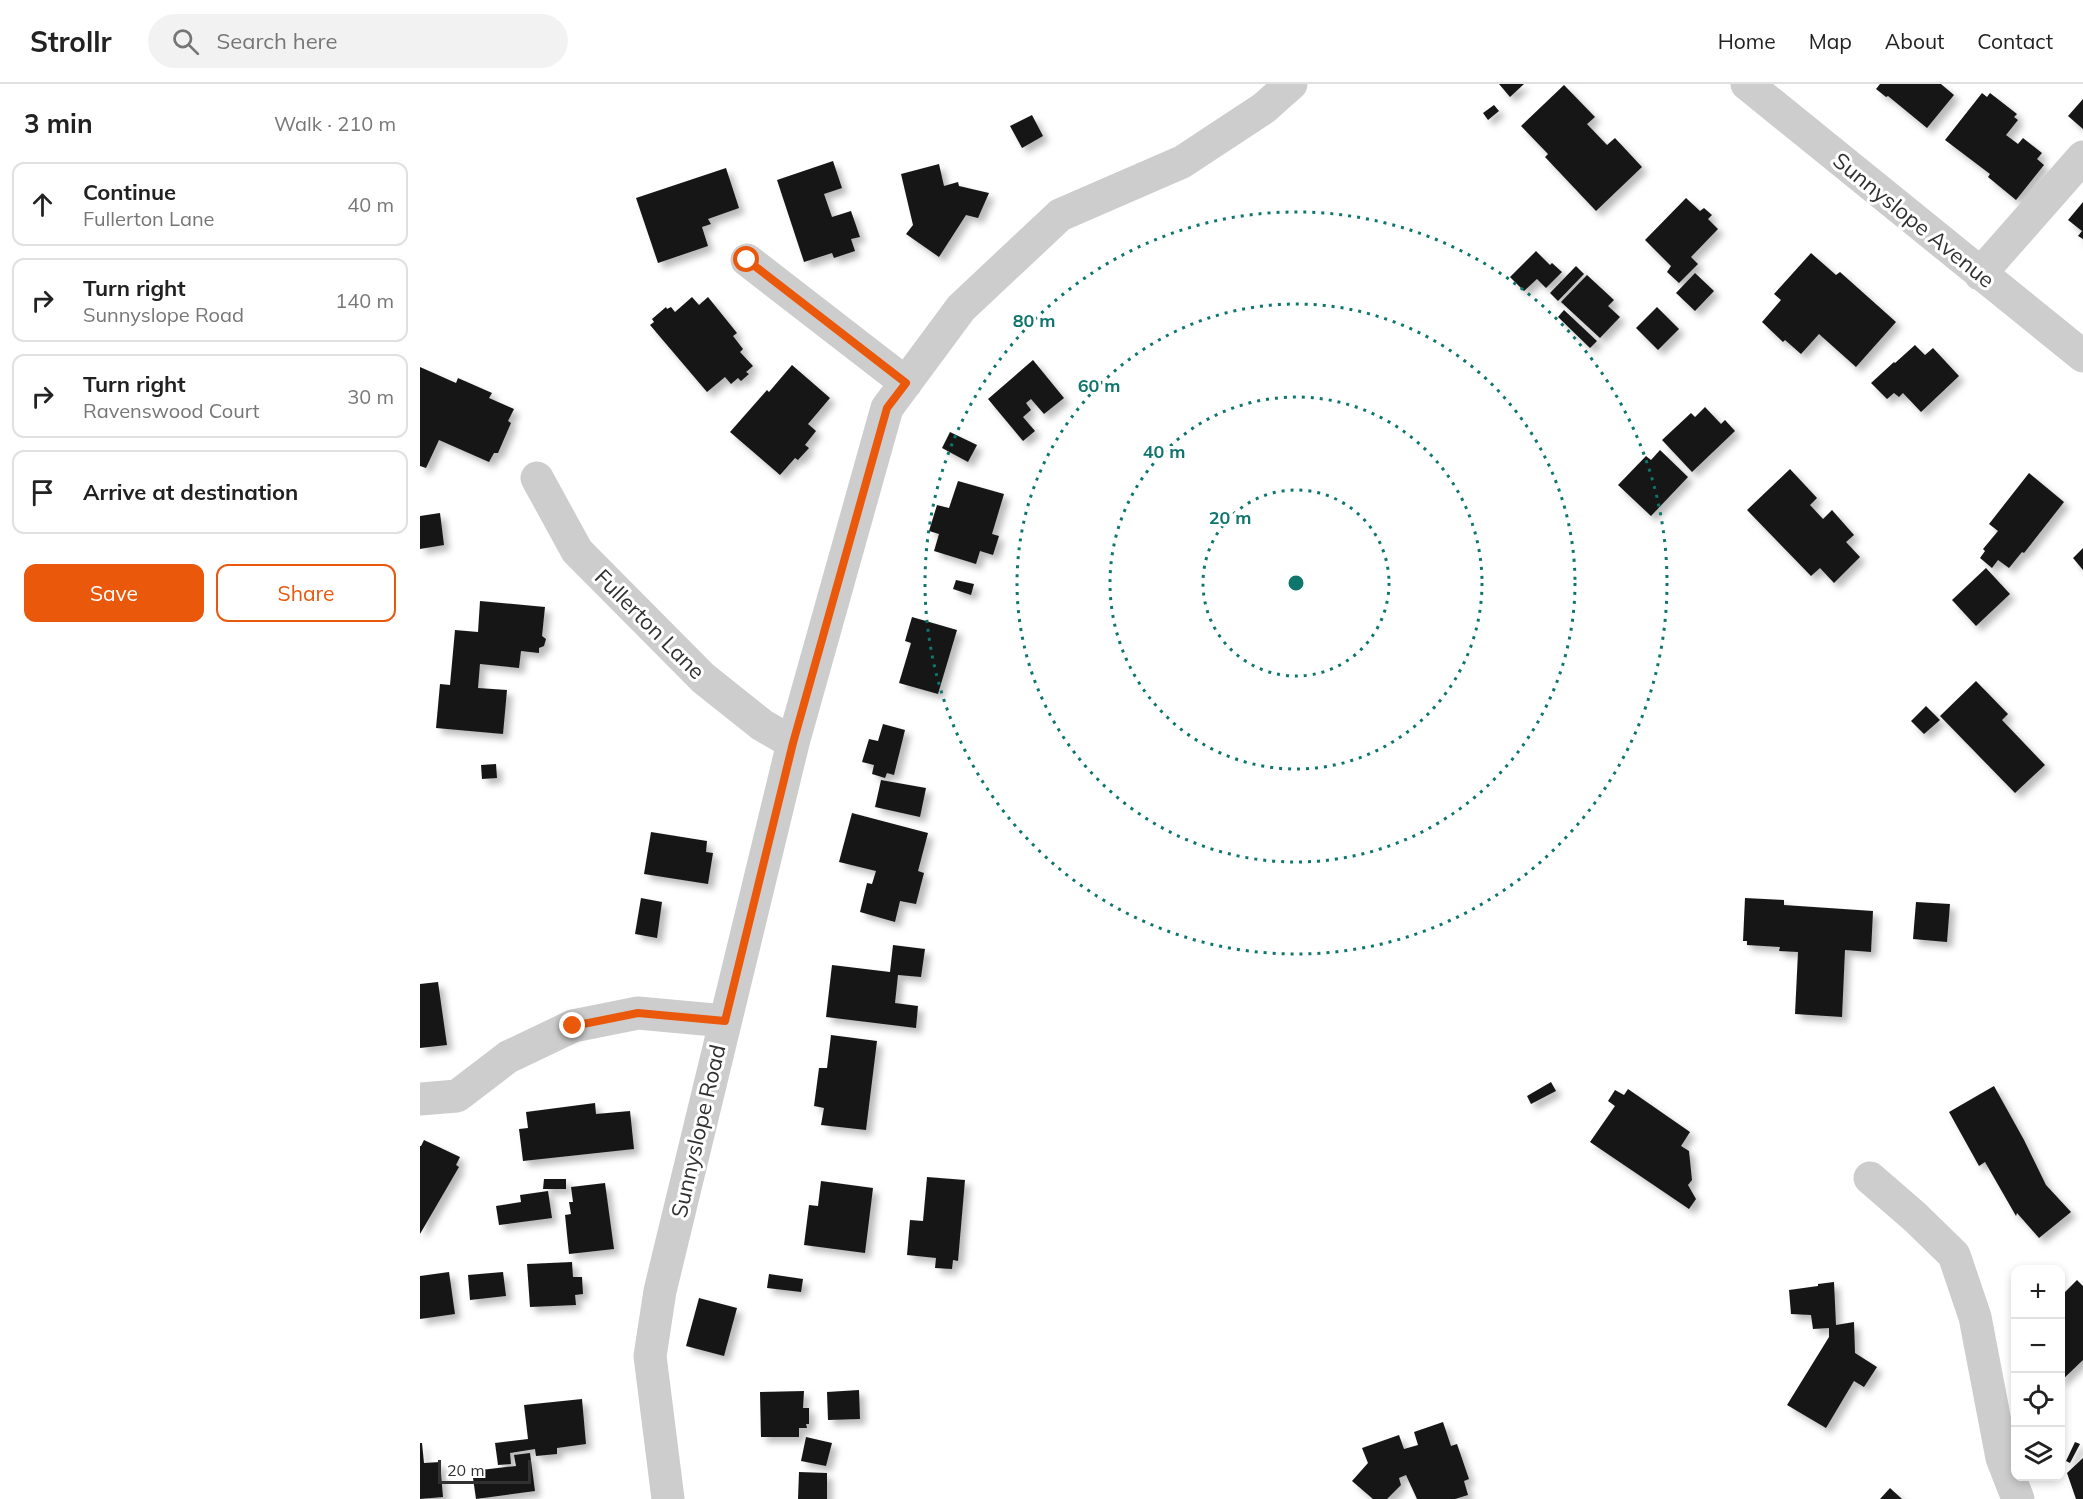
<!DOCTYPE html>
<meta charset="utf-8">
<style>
:root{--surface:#fff;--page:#f2f2f2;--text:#222;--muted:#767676;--line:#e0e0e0;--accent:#ea580c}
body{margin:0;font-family:Mulish,sans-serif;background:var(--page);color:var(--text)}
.controls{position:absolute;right:18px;bottom:18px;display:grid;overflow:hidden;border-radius:12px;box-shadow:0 3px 9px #0003}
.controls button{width:54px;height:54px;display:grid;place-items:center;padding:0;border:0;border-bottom:2px solid var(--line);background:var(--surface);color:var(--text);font:30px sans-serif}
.scale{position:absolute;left:18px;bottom:15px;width:93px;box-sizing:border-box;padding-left:6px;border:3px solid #303030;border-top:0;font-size:16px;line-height:21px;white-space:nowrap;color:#303030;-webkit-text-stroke:4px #fff;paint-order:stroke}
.stop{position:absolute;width:18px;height:18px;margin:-14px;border:4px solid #ea580c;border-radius:50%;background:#fff}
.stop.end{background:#ea580c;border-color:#fff;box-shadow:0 2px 6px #0008}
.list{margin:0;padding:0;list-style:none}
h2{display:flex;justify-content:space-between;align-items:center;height:78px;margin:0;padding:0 24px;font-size:26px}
h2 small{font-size:20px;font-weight:400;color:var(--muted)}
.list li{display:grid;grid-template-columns:39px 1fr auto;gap:18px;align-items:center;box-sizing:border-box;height:84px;margin:0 12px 12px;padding:0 12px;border:2px solid var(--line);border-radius:12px}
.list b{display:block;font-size:22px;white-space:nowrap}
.list p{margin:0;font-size:20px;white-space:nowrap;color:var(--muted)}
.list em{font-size:20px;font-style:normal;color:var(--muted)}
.actions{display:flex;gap:12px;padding:18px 24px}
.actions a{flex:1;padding:14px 0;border:2px solid var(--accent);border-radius:12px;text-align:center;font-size:21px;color:var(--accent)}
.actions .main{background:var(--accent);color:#fff}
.icon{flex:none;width:33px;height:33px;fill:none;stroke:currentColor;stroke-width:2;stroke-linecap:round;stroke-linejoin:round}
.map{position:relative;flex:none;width:1663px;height:1415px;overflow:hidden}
header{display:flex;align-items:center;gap:36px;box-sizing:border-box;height:84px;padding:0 30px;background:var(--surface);border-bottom:2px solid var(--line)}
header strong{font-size:28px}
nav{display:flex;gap:33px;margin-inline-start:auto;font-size:21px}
.search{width:420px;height:54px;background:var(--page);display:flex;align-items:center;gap:15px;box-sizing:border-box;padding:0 21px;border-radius:33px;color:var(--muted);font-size:22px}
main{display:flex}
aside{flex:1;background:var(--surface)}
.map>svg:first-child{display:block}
.building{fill:#171717;filter:url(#shadow)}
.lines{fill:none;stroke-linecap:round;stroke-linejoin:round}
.minor{stroke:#cdcdcd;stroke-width:33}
.route{stroke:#ea580c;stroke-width:8}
.ring{fill:none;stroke:#0f766e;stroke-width:3;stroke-dasharray:3 6}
.labels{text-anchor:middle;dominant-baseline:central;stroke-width:6;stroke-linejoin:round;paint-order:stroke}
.street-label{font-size:22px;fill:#303030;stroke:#fff}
.centre{fill:#0f766e;stroke:#fff;stroke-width:3}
.ring-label{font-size:18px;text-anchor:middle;font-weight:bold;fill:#0f766e;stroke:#fff;stroke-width:6;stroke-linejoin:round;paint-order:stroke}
</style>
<header>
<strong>Strollr</strong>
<div class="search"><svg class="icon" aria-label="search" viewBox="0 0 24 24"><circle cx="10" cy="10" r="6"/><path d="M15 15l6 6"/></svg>Search here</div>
<nav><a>Home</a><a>Map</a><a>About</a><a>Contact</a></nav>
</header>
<main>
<aside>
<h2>3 min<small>Walk · 210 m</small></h2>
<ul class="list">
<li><svg class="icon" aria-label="ahead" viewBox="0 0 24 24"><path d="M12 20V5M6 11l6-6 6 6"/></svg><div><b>Continue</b><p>Fullerton Lane</p></div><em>40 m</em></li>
<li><svg class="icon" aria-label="right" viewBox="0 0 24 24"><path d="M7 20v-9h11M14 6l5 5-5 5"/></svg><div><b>Turn right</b><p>Sunnyslope Road</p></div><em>140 m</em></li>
<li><svg class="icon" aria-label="right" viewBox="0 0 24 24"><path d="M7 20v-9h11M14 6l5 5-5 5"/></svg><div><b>Turn right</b><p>Ravenswood Court</p></div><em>30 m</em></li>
<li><svg class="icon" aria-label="arrive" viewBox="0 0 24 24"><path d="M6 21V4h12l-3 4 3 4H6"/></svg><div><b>Arrive at destination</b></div></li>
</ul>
<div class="actions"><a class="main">Save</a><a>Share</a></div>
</aside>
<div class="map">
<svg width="1663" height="1415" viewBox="0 0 1663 1415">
<defs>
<filter id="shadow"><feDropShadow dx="5.5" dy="5.5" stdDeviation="3" flood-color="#0004"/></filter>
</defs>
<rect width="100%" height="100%" fill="#fff"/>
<!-- building -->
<path class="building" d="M1079,0H1104L1090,13Z
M1460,0H1521L1534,11L1507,44L1468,12L1466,13L1456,5Z
M1144,1L1175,33L1167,40L1187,61L1195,54L1222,83L1176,127L1125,73L1128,70L1101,42Z
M1562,9L1567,13L1570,9L1597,30L1594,33L1598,36L1586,51L1598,60L1603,54L1622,69L1617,75L1624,81L1596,116L1568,93L1570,90L1525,56Z
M1663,15V45L1648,32Z
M1074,21L1079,27L1068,36L1063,29Z
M612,31L623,52L602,64L590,42Z
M413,77L422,104L404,110L412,133L431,127L440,153L431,155L435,167L414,174L412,169L384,178L357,96Z
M519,80L524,102L538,98L539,102L569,109L558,134L546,131L519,173L486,150L493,141L481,90Z
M306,84L319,124L288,135L291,140L282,143L288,162L238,179L216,114Z
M1266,114L1280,127L1284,124L1292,131L1288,135L1298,145L1271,173L1278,180L1259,199L1247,188L1251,182L1225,156Z
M1663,118V155L1658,152L1662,147L1648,136Z
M1116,167L1130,181L1132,179L1142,188L1126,204L1117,195L1104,207L1090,193Z
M1391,169L1416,191L1420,188L1476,238L1436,283L1399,250L1381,270L1365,256L1363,258L1342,238L1361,216L1354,210Z
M1156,182L1164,190L1138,217L1130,209Z
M1275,189L1294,207L1275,227L1256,209Z
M1167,191L1194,216L1188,222L1200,233L1180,254L1141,218Z
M272,213L279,221L288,213L317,249L313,252L323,265L320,268L333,282L326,288L329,290L321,297L318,294L311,300L305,293L287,308L230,241L234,238L232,235L246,223L247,225L251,223L255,228Z
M1237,223L1259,245L1238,266L1216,244Z
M1144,226L1177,257L1170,264L1138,233Z
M1495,261L1505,271L1513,264L1539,292L1501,328L1483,309L1479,313L1474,309L1467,315L1451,299L1474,278L1475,279Z
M613,276L644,314L624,330L611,315L606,319L611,326L603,333L615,347L603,357L568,315Z
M372,281L410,314L388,340L396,347L385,361L389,364L378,376L375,374L360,391L310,348L347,306L349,308Z
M0,283L36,299L38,294L72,309L69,314L94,325L88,337L91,339L78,369H74L69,378L19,356L6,384L0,382Z
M1285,323L1301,340L1305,336L1315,347L1272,388L1242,356L1271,329L1275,333Z
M530,348L557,361L548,378L522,364Z
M1240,366L1268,393L1231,432L1198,401L1226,372L1231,376Z
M1370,385L1397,414L1390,421L1403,435L1412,426L1434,451L1426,458L1440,473L1414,499L1400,484L1391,492L1327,426Z
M1609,389L1644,418L1604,469L1602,468L1589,484L1578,476L1572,484L1560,474L1565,467L1563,465L1578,447L1569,440Z
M538,397L584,410L572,450L579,452L573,471L560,467L556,480L514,467L519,450L509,447L517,421L529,424Z
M20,429L24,461L0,465V432Z
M1663,464V486L1653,474Z
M1566,484L1590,510L1556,542L1532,516Z
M536,496L554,500L551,511L533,505Z
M60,517L125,523L122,552L126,555L124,562L119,564V569L101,567L99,584L60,580L58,604L87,606L83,650L16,644L20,600L30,601L35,546L58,548Z
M492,533L537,546L518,610L479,599L491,559L485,557Z
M1556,597L1588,630L1582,636L1625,681L1595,709L1520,632Z
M1506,622L1520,636L1504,650L1491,637Z
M463,640L485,646L474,691L467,689L465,694L452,690L454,681L442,678L449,655L458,657Z
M76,680L77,694L62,695L61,681Z
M461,696L506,704L500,733L455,723Z
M432,729L508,749L498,787L504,789L496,820L480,817L475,838L440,828L447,799L452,800L456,787L419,778Z
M231,748L287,757L286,768L293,769L288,800L224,790Z
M221,814L242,818L237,854L215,850Z
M1325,814L1364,816V821L1453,827L1451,868L1425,866L1422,933L1375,930L1378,868L1359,867L1360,863L1327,861V857H1323Z
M1496,818L1530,820L1527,858L1493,855Z
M473,861L505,865L501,893L478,891L475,919L498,922L496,944L406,933L412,881L470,888Z
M18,898L27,961L0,964V900Z
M411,951L457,957L446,1046L401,1041L404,1024L394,1022L399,984H407Z
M1131,998L1136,1007L1111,1020L1107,1012Z
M1574,1002L1604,1056L1626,1101L1651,1128L1619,1154L1597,1129L1596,1132L1565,1078L1559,1082L1529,1028Z
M1208,1005L1270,1048L1261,1062L1269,1067L1272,1096L1268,1101L1276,1115L1269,1125L1170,1058L1195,1022L1188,1017L1195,1006L1204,1011Z
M175,1019L176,1030L210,1027L214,1065L103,1077L99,1045L108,1044L106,1028Z
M4,1056L40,1073L36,1081L39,1083L0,1150V1062H1Z
M507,1093L545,1096L538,1177L533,1176L532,1185L515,1184L516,1174L487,1171L490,1136L503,1137Z
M124,1095H146V1105H123Z
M401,1097L453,1104L445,1169L384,1161L389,1121L398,1122Z
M185,1099L194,1165L149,1170L145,1131L151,1130L149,1118H153L151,1103Z
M128,1107L132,1134L79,1141L76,1122L101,1118L100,1111Z
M152,1178L153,1193H162L163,1210L155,1211L156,1221L110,1223L107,1180Z
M29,1188L35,1230L0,1235V1192Z
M83,1188L86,1212L50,1216L48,1191Z
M349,1190L383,1195L381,1208L347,1204Z
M1657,1196L1663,1202V1276L1640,1298V1213Z
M1414,1198L1416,1241L1434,1238L1435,1269L1457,1283L1444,1303L1434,1297L1406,1344L1367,1321L1409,1253V1244L1393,1245L1391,1231L1371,1230L1369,1206L1398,1202V1200Z
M279,1214L317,1224L304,1272L266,1262Z
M439,1306L440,1335L408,1336L407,1308Z
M384,1307L383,1324H389V1340H386L387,1344H379V1353H341L340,1308Z
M162,1315L166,1360L137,1364V1370L116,1372L115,1365L90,1369L91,1380L78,1381L75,1359L108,1355L104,1321Z
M1023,1338L1031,1362L1037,1360L1049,1395L1044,1397L1048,1411L1035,1415H997L986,1391L979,1394L981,1401L967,1415H953L932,1397L948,1379L942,1364L979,1351L984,1365L998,1361L994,1348Z
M386,1353L412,1359L406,1382L381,1377Z
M1655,1358L1660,1360L1650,1379L1646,1377Z
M0,1359H2L4,1379L20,1378L23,1413L0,1415Z
M110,1369L115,1407L56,1415L52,1387L96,1382L94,1371Z
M1663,1374V1415H1656L1647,1389Z
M379,1388L407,1389V1415H378Z
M1470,1404L1482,1415H1460Z"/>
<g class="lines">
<!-- minor -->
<path class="minor" d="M1327,0L1663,272
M327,176L486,299
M1560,190L1663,73
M117,394L157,467L283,594L342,641L373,659
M0,1015L37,1012L88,973L153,942L218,929L305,937
M1450,1094L1495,1133L1534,1171L1555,1233L1582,1374L1598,1415
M248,1415L230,1272L240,1207L373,659L467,324L541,224L640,131L762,78L844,24L871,0"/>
</g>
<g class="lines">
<!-- route -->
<path class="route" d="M153,942L218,929L305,937L373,659L467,324L486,299L327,176"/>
</g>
<!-- distance rings -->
<g class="ring">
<circle cx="876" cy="499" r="93"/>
<circle cx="876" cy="499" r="186"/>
<circle cx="876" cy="499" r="279"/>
<circle cx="876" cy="499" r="371"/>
</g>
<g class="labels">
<!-- street labels -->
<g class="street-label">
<text transform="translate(1494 136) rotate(39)">Sunnyslope Avenue</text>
<text transform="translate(230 540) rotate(45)">Fullerton Lane</text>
<text transform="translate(278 1047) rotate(-77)">Sunnyslope Road</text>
</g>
</g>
<circle cx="876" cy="499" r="9" class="centre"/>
<g class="ring-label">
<text x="614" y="243">80 m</text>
<text x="679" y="308">60 m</text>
<text x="744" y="374">40 m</text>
<text x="810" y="440">20 m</text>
</g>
</svg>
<div class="controls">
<button>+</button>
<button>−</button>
<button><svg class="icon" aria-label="locate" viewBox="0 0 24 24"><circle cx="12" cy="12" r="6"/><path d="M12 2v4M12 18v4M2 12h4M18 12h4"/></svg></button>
<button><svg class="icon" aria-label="layers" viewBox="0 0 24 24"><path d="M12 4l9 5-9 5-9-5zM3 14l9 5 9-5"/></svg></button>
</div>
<div class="scale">20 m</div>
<div class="stop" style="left:327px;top:176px"></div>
<div class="stop end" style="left:153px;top:942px"></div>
</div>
</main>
